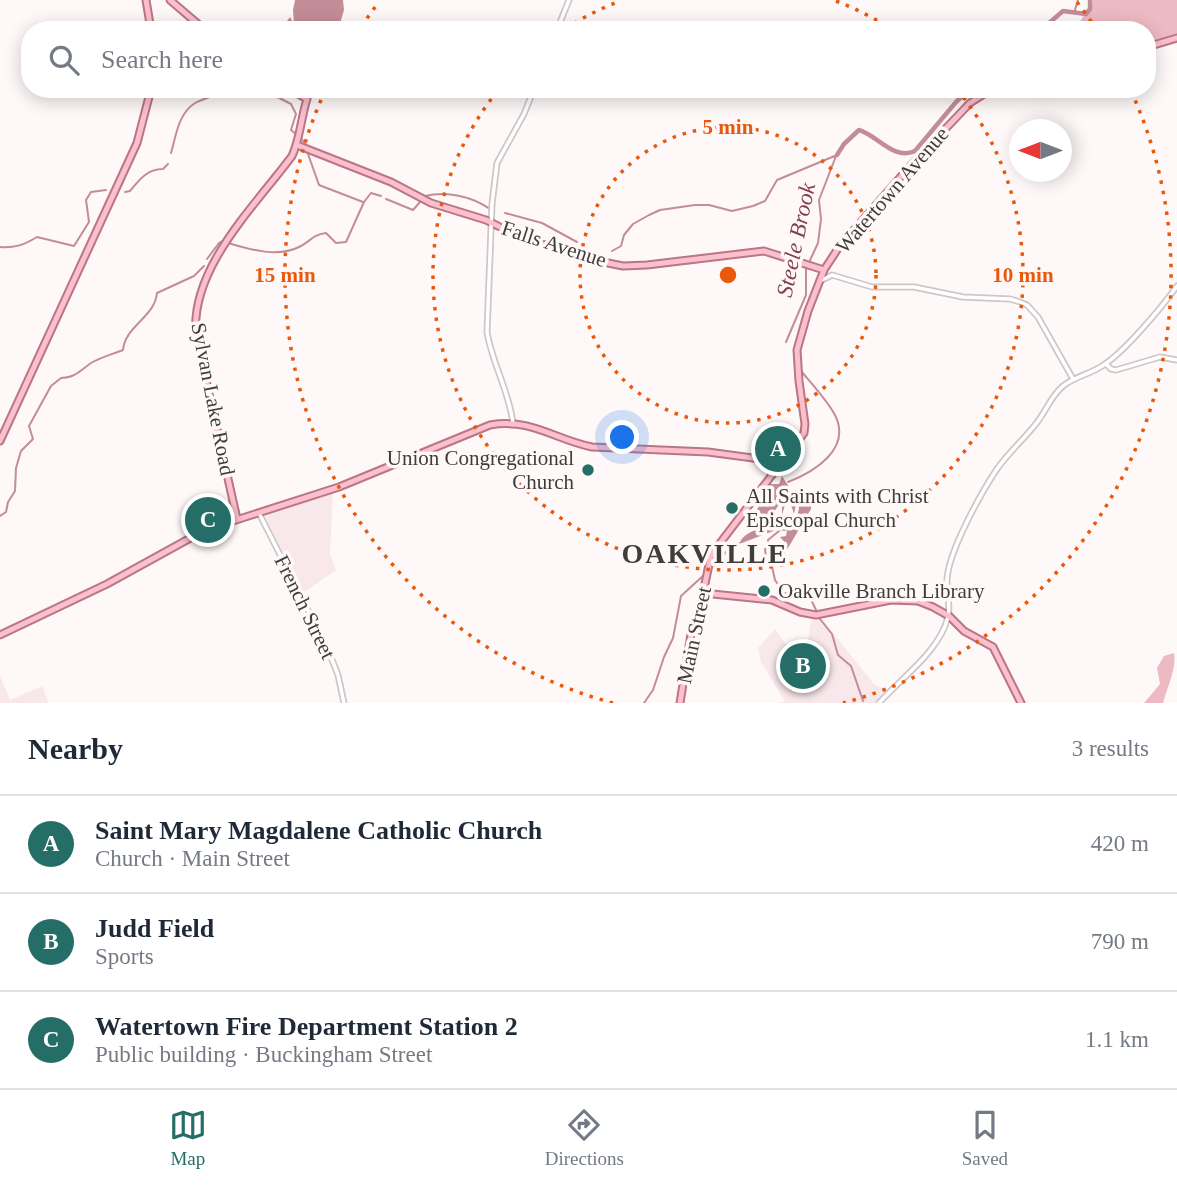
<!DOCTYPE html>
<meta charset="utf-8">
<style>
:root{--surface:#fff;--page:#f2f2f3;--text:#1f2937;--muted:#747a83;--line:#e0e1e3;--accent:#256e67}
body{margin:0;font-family:"Times New Roman",serif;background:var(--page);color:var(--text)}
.compass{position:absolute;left:1009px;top:119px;width:63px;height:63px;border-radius:50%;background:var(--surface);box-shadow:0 4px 18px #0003;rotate:270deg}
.you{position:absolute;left:623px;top:438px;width:24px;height:24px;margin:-18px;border:5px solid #fff;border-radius:50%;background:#1a73e8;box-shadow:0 0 0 10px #1a73e833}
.badge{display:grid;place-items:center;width:46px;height:46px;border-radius:50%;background:var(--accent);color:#fff;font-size:23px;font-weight:700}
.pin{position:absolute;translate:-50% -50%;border:4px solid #fff;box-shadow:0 2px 7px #0006}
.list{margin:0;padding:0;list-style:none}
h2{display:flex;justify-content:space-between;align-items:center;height:91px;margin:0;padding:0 28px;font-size:30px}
h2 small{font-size:23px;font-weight:400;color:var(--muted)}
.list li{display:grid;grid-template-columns:46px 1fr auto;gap:21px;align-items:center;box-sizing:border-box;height:98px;padding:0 28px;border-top:2px solid var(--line)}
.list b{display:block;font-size:26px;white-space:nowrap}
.list p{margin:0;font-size:23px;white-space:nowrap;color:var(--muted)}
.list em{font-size:23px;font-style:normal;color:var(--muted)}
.icon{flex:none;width:38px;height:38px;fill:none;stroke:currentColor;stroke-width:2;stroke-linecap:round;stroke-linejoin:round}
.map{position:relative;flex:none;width:1177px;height:703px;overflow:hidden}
.search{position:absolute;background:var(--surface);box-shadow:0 4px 18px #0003;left:21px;right:21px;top:21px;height:77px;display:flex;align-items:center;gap:18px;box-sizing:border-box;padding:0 24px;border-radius:28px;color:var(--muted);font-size:26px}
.sheet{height:385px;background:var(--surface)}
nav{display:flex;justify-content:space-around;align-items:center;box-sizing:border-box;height:98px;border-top:2px solid var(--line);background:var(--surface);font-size:19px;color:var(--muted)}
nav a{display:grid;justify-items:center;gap:4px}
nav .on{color:var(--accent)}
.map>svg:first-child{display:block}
.built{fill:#f8e8eb}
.green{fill:#edbac3}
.water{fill:#c38d97}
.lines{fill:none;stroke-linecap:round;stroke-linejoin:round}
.stream{stroke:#c38d97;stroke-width:2}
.river{stroke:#c38d97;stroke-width:4.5}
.minor-casing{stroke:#cec7c8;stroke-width:7}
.major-casing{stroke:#b97684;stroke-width:9}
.minor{stroke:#fff;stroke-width:3.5}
.major{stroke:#fcbfcd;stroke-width:5}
.ring{fill:none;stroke:#e8590c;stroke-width:3.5;stroke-dasharray:3.5 7}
.poi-dot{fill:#256e67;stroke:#fff8f9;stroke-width:2.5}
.labels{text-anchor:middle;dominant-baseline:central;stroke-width:7;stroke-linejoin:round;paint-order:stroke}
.street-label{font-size:21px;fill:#3f3c3c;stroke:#fff8f9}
.poi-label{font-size:21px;fill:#3f3c3c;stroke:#fff8f9;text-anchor:start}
.water-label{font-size:23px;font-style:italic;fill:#833e4f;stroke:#fff8f9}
.district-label{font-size:28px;font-weight:bold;letter-spacing:2px;fill:#3f3c3c;stroke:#fff8f9}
.centre{fill:#e8590c;stroke:#fff8f9;stroke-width:3.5}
.ring-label{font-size:21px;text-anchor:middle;font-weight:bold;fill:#e8590c;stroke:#fff8f9;stroke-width:7;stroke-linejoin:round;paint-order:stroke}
</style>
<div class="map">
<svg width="1177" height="703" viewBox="0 0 1177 703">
<rect width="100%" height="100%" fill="#fff8f9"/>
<!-- built -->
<path class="built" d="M333,492L330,554L336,570L303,593L265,516Z
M821,618L874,684L886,690L876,703H779L785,701L761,662L758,648L775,629L791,651L808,640L811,620Z
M0,676L10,700L42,686L49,703H0Z"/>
<!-- green -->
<path class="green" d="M1093,0H1177V35L1147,43V30H1052L1080,22Z
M814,641L830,667L829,671L796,691H792L777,666L779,661Z
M1174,653C1177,667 1167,688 1163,703H1144L1160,684L1157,668L1164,656Z"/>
<!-- water -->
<path class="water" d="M295,0H343L344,10L338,30H280L290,17L294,24L293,10Z
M782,476L791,490L811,504V509L778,565L775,560L779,555V550L787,545L780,537L786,536L787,531L776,530L742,543L741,540C748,530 765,526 778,525L780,517L781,525H794L799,509L797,500L794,514L790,502L785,505L782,515V507L790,498L787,494L770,517L759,520L757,518V509L761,504L760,497L770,484H779Z"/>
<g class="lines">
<!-- stream -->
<path class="stream" d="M1074,13L1078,0
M262,89L291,104L296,114L291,130L296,134
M300,137L307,146
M171,153C176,136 178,114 195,103C204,98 211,99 218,89
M308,154L319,185L363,202
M125,192L130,191C139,180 147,169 163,169L168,164
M425,196C447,191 471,196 490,209
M386,199L413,210L420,202
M505,213L542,223L577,242
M228,243C251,250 279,258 301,246C312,240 312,235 326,233L336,243L346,242L364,202L371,193L381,196
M0,247C15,248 24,245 37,237L74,246L89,222L86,200L91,192L106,190
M612,251L621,246L624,235L633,224L649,215L660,210L695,205H709L732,211L753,206L765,201L777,180L837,155
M207,259L219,243L223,241
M786,342L806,295V269L818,243L821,219L819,200L836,156
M788,482C814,472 852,449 835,415C827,400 812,384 801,371
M0,516L6,512L8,502L15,491L16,468L21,451L33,439L29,426L51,386L61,378C75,378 81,370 91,363C101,357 113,354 123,350C125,326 155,317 157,293L194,276L204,266
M779,531L768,540L769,547L765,549L766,558L771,562L775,580L784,593L809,595L816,610
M710,569L728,550L743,541
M820,619L832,634L838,655L851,666L863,701
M644,703L653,690L664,657L673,638L681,596L704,575"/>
<!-- river -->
<path class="river" d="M1041,30L1063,11L1086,14L1090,9V0
M837,155L844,144L859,130C877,135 894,161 915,151L956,102L970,89"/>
<defs>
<path id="minor" d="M557,30L569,0
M822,280L832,275L872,287H914L963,297L1010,299L1020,302L1027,305L1038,317L1073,379
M1106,364L1111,369L1116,370L1160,357L1177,360
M513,423C509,391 492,363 487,332L492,204L497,163L524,114L534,89
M259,513L329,652L338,675L344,703
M879,703C901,678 940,651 948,617C951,605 946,592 947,580C948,552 981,493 997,469C1008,453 1023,440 1035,425C1046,412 1050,397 1063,386C1075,376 1092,374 1105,364C1126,350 1162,307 1177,286"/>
<path id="major" d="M146,0L151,30
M170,0L205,30
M1147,47L1177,38
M297,145L391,182L431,203L486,220L522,238L598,261L623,266L647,265L764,251L824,270
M0,441L137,143L151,89
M237,519L196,335C190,268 255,206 292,156C300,139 301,118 307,99L290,89
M703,593L772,600L800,612L816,615L891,600L918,601L933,607L949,616L964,631L993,647L1021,703
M0,635L107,584L205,530L339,487L490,425C532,418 553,439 592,447L708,452L783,462
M680,703L691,634L702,598L711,555L804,433L805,424L799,381L797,350L808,311L824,270L839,247L912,164L970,103L992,89"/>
</defs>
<!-- minor casing -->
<use href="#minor" class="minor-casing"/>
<!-- major casing -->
<use href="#major" class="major-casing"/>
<!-- minor -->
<use href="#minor" class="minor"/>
<!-- major -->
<use href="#major" class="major"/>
</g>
<!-- distance rings -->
<g class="ring">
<circle cx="728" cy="275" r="148"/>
<path d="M565 29A295 295 0 0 1 620 1M836 1A295 295 0 0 1 891 29M957 89A295 295 0 1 1 499 89"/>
<path d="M613 703A443 443 0 0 1 325 91M361 27A443 443 0 0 1 379 2M1077 2A443 443 0 0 1 1095 27M1131 91A443 443 0 0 1 843 703"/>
</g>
<!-- markers -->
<g class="poi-dot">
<circle cx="588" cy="470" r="7"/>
<circle cx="732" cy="508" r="7"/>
<circle cx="764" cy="591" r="7"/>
</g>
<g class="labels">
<!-- street labels -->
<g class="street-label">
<text transform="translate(892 190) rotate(-49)">Watertown Avenue</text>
<text transform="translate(554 244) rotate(18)">Falls Avenue</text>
<text transform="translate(213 399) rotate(79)">Sylvan Lake Road</text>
<text transform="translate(305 607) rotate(64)">French Street</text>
<text transform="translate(694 635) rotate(-78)">Main Street</text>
</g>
<!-- poi labels -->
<g class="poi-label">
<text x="574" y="458" text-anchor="end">Union Congregational<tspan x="574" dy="24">Church</tspan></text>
<text x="746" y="496">All Saints with Christ<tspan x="746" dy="24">Episcopal Church</tspan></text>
<text x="778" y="591">Oakville Branch Library</text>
</g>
<!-- water labels -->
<g class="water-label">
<text transform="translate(796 240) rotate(-78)">Steele Brook</text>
</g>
<!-- district labels -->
<g class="district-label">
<text x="705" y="553">OAKVILLE</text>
</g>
</g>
<circle cx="728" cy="275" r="10" class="centre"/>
<g class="ring-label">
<text x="728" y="134">5 min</text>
<text x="1023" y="282">10 min</text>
<text x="285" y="282">15 min</text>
</g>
</svg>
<svg class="compass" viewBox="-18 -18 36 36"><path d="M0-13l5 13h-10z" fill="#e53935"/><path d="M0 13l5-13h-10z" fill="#747a83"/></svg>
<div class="you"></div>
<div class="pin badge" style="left:778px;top:449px">A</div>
<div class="pin badge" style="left:803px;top:666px">B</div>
<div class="pin badge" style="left:208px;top:520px">C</div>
<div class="search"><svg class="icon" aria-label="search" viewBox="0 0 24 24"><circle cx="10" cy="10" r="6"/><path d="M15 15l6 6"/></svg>Search here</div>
</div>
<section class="sheet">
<h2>Nearby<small>3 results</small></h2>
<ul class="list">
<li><span class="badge">A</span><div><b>Saint Mary Magdalene Catholic Church</b><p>Church · Main Street</p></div><em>420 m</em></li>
<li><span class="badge">B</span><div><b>Judd Field</b><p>Sports</p></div><em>790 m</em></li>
<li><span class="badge">C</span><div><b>Watertown Fire Department Station 2</b><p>Public building · Buckingham Street</p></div><em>1.1 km</em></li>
</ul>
</section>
<nav>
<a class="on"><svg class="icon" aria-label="map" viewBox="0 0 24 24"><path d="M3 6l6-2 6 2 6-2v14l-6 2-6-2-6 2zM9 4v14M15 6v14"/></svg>Map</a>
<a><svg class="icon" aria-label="directions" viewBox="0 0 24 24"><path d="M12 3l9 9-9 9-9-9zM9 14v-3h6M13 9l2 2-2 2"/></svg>Directions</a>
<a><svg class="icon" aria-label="saved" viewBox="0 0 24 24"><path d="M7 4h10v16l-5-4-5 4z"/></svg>Saved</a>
</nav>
